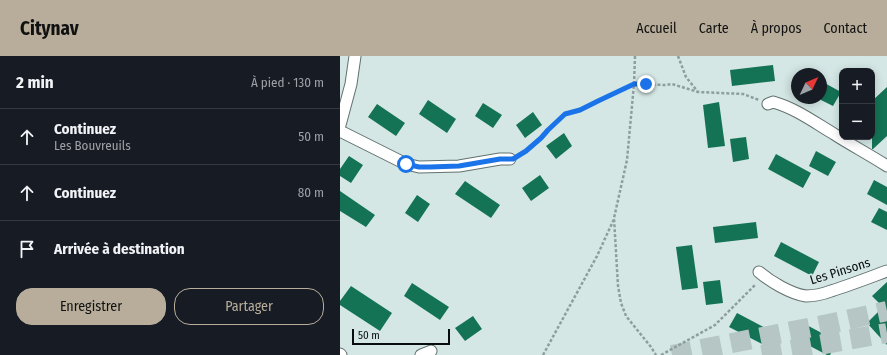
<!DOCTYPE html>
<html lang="fr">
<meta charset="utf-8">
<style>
:root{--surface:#171b24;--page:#20242c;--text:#f1f3f6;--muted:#9ea1a6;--line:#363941;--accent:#b7ad9a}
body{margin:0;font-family:"Fira Sans Condensed",sans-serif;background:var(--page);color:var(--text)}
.controls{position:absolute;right:12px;top:12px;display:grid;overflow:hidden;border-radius:8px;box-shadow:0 2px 10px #0003}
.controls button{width:36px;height:36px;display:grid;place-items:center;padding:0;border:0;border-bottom:1px solid var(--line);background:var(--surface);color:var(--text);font:20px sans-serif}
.compass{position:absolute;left:451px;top:12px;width:36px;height:36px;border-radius:50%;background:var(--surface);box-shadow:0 2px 10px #0003;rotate:46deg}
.scale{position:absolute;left:12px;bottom:10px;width:98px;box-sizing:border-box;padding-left:4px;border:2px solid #080e0d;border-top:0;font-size:11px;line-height:14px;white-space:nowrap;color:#080e0d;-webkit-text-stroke:3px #d4e7e5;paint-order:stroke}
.stop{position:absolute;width:12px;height:12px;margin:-9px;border:3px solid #1a73e8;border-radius:50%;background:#fff}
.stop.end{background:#1a73e8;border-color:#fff;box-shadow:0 1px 4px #0008}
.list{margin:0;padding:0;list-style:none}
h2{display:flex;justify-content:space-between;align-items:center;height:52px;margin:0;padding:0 16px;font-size:17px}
h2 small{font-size:13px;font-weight:400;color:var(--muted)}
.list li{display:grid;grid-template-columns:26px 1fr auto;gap:12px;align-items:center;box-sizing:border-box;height:56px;padding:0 16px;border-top:1px solid var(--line)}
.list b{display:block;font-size:15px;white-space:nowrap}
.list p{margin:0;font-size:13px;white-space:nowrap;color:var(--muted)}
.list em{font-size:13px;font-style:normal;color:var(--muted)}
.actions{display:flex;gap:8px;padding:12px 16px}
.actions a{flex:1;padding:9px 0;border:1px solid var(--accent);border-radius:16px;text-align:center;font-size:14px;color:var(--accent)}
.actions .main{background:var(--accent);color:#111}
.icon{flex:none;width:22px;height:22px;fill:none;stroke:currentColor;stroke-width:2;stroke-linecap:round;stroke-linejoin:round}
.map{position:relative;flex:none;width:547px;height:299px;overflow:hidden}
header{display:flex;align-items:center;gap:24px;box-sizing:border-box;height:56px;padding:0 20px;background:var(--accent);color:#111}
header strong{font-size:19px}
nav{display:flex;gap:22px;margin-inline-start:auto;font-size:14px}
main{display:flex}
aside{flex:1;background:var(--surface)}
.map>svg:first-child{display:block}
.building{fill:#147354}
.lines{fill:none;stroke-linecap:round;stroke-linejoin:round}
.motorway-tunnel{stroke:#b5c6c5;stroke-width:20;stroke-dasharray:20 10;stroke-linecap:butt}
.minor-casing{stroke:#617270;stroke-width:13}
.path{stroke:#8f9e9c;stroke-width:2.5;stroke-dasharray:3 2;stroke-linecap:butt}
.minor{stroke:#fff;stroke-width:11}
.route{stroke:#1a73e8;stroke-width:5}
.labels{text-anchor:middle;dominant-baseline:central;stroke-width:3.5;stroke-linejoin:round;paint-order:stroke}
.street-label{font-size:13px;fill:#080e0d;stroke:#d4e7e5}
</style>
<header>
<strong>Citynav</strong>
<nav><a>Accueil</a><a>Carte</a><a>À propos</a><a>Contact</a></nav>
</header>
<main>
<aside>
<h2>2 min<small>À pied · 130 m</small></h2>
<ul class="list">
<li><svg class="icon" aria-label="ahead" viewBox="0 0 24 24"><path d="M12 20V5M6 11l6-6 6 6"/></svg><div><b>Continuez</b><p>Les Bouvreuils</p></div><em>50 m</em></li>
<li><svg class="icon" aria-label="ahead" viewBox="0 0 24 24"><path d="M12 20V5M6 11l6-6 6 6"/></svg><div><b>Continuez</b></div><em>80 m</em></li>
<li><svg class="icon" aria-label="arrive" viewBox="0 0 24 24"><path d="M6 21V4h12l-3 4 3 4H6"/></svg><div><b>Arrivée à destination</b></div></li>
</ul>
<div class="actions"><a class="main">Enregistrer</a><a>Partager</a></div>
</aside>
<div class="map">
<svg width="547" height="299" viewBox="0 0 547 299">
<rect width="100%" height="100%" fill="#d4e7e5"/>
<!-- building -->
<path class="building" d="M433,9L435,25L392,30L390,14Z
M481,25L501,36L493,50L481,44Z
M547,31V80L533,93H532V45Z
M88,44L116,63L107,77L79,58Z
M379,46L385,90L368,92L363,49Z
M143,47L162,59L153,72L135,60Z
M37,48L65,67L56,80L28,61Z
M193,56L202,69L185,82L176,69Z
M224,77L232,90L216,103L206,90Z
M406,81L409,103L393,106L390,83Z
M476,95L496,106L488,120L469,110Z
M436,98L471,117L463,132L428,113Z
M9,100L23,109L11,127L0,120V113Z
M200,119L209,132L191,145L182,132Z
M534,124L547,131V149L527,138Z
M125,125L160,149L151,162L115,138Z
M0,135L35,159L26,171L0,155Z
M77,139L90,148L78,166L65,157Z
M539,152L547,156V174L531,166Z
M416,166L418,182L375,187L373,171Z
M441,186L479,206L472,220L434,200Z
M352,189L358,232L342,234L336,191Z
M380,224L383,247L366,249L363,226Z
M547,226V289L527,267L543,251L532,240Z
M72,227L109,251L100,264L64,240Z
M11,230L52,257L40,275L0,249V245Z
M397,257L431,275L424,289L389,271Z
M133,260L142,273L125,285L115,272Z
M459,265L497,285L490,299H487L451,280Z"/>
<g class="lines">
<!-- motorway-tunnel -->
<path class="motorway-tunnel" d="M332,299L488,268L547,255
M422,299L547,277"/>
<defs>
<path id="minor" d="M428,48L433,46C455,52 474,66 494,78C511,89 530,99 547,110
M0,69L11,28L15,0
M0,75L66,108L79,111L119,110L160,103H170
M419,216C431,226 451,238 466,240C475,240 483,238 491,235C510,229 528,222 547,215
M0,298L1,299
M81,299L91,295"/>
</defs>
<!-- minor casing -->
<use href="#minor" class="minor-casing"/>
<!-- path -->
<path class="path" d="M295,0L294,28L287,104L274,162L278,230L281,247L286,260L311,291L316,299
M338,0L346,21L358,36L403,38L419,44
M180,99L186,95L201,82L208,74L225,58L240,54L258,45L294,28L325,29L332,28L358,36
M203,299L257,200L274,163
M321,299L375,269L416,228"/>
<!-- minor -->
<use href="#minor" class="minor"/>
</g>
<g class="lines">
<!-- route -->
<path class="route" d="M66,108L79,111H90L119,110L160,103H173L186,95L201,82L208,74L225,58L240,54L258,45L294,28H306"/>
</g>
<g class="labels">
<!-- street labels -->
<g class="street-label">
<text transform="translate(500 215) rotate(-17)">Les Pinsons</text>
</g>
</g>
</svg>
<div class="controls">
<button>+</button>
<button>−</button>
</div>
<svg class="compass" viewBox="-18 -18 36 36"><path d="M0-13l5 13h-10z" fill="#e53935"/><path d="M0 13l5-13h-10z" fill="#9ea1a6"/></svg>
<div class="scale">50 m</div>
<div class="stop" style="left:66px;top:108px"></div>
<div class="stop end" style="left:306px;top:28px"></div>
</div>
</main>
